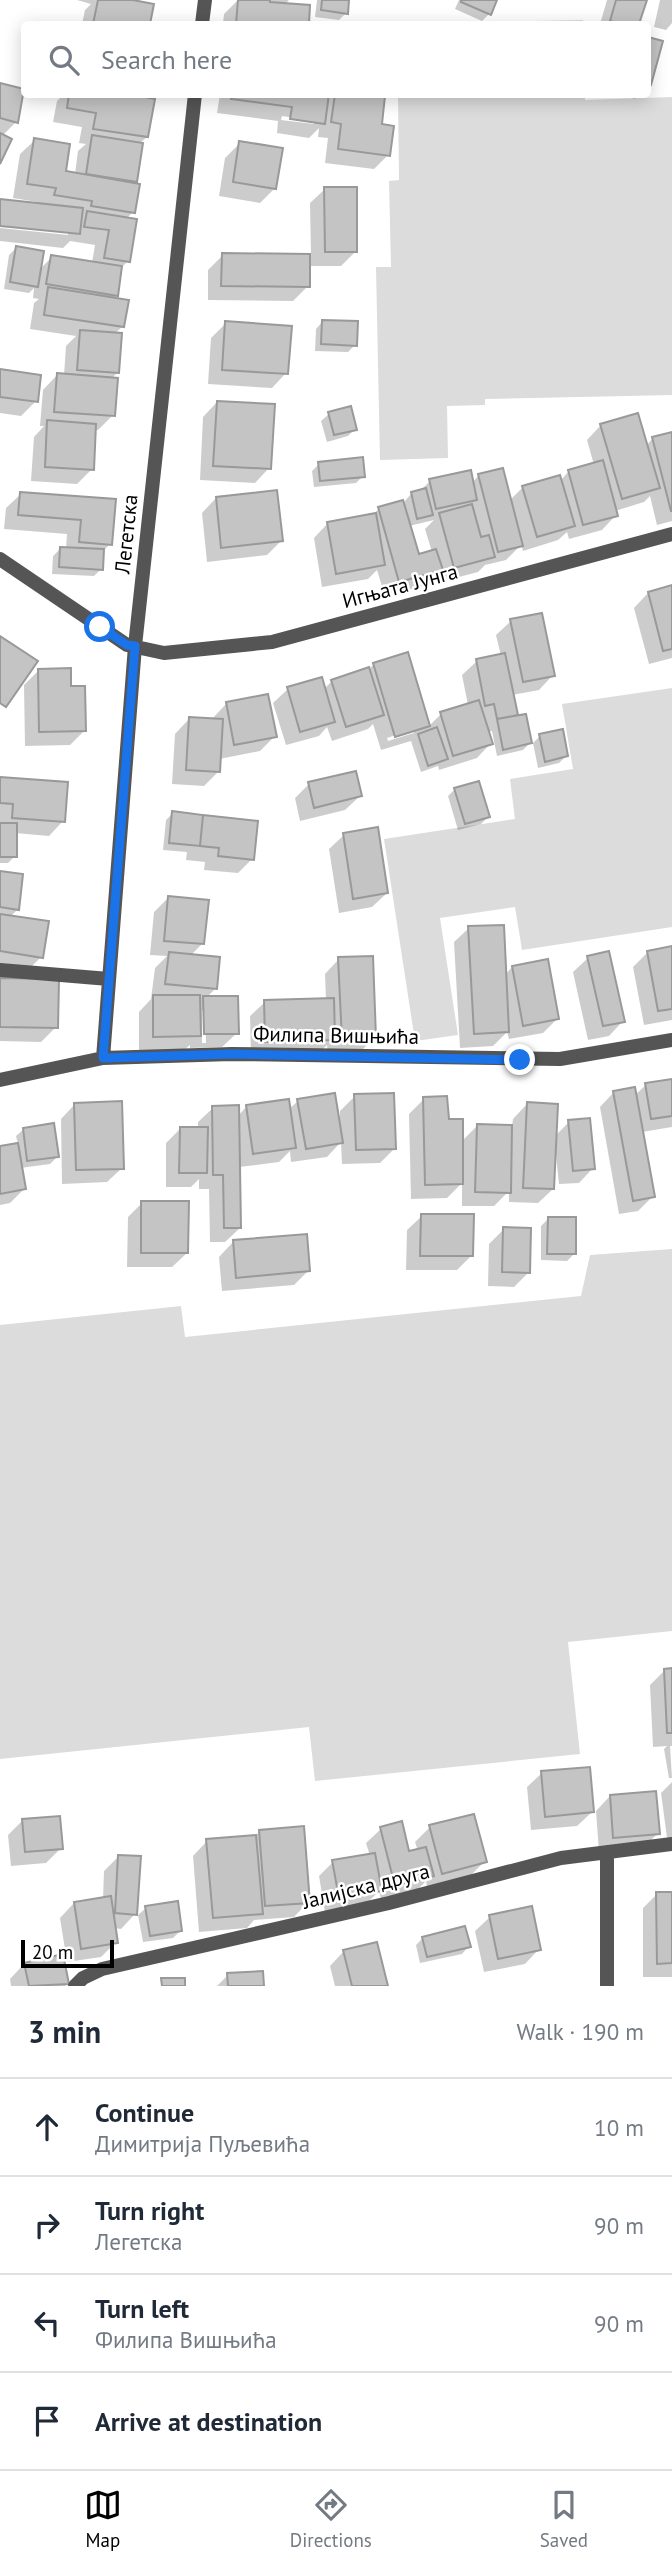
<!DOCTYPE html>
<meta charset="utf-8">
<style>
:root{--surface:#fff;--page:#f6f6f7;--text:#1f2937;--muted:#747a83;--line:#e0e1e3;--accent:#000}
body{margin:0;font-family:"PT Sans",sans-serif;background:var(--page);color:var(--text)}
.scale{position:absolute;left:21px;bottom:18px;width:93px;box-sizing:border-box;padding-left:7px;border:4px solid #000;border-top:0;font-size:19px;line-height:24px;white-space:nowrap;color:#000;-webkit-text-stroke:5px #fff;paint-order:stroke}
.stop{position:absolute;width:21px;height:21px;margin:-16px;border:5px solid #1a73e8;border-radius:50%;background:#fff}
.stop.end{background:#1a73e8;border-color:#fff;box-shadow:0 2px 7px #0008}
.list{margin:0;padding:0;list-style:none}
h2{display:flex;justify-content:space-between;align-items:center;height:91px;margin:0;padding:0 28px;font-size:30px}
h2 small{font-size:23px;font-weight:400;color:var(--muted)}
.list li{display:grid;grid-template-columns:46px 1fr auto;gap:21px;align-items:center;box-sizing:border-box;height:98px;padding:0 28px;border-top:2px solid var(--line)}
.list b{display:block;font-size:26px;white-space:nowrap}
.list p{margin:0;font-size:23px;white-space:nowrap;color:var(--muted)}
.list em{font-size:23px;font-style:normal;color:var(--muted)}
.icon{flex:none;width:38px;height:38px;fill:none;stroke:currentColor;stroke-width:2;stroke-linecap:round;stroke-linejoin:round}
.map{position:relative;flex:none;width:672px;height:1986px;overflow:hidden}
.search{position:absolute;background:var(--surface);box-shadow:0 4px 18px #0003;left:21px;right:21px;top:21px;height:77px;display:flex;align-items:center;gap:18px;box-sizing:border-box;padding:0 24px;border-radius:7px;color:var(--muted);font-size:26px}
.sheet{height:483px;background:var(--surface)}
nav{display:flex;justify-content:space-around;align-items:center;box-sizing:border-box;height:98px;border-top:2px solid var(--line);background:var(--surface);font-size:19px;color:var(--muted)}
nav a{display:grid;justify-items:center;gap:4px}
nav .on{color:var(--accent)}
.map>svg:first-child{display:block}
.green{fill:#dcdcdc}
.shadow{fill:#0003;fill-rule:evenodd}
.building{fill:#c4c4c4;stroke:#999;stroke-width:2}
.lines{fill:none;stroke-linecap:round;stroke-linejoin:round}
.street{stroke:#555;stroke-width:14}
.route{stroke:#1a73e8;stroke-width:9}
.labels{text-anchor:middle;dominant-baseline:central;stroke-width:5;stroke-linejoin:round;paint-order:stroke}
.street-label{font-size:21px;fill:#000;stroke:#fff}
</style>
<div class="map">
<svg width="672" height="1986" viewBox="0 0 672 1986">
<rect width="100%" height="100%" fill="#fff"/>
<!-- green -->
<path class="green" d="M583,20V24H379Z
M585,95V100L672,97V395L485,399V405L447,406L448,458L380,460L376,267H391L389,181L399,180L398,95Z
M672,688V927L522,950L515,907L440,918L458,1035L415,1041L384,839L515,819L510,779L573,769L562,704Z
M672,1249V1631L568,1642L580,1754L315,1781L309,1727L0,1759V1325L181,1306L185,1337L581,1296L590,1255Z"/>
<!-- shadow -->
<path class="shadow" d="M77,0H123L152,5L148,24H82L85,10L91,4Z
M238,0H289L284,5L308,7L307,24H223L224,14Z
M317,0H348L346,13L339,20L315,17Z
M459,0H495L489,14L482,21L455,9Z
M607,0H645L637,24H600Z
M660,0H672V23L666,30L654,27Z
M648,38L661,42L648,86Z
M0,84L24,91L16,122L2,136L0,160Z
M64,94H143L140,98L147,137L139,144L141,145L133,212L126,219L128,261L120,269L116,295L112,299L122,327L114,334L118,372L111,379L113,415L98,430H94L92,469L77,484L31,481L34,437L44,426H40L43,390L57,375H64L66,346L76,336L30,329L34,303L39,299L33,298L34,288L29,293L4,289L9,255L16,248L39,270L52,257L92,263L95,245L70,241L63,248L0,241V228L68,235V231L0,224V201L36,205L37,202L13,198L20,154L35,140L64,173L75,174L78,151L86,144L79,143L82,127L53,122L57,101Z
M220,94H327L326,102L334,94L383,98L380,126L388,155L374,169L325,163L328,138L318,137L319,128L309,138L277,133L278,121L217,113ZM282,116L314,121V124L281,120Z
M620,94H639L635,99Z
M240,143L275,188L260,203L219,196L225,158Z
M325,189L356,251L341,266H308V286L293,301L208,300V270L223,255L311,256L310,203Z
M323,321L355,345L348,352L315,351L316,329Z
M226,323L286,373L272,388L208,384L211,338Z
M0,371L36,401L21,416L0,413Z
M217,402L269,468L255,483L200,480L203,417Z
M329,414L355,429L348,436L327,442L321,421Z
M601,425L646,446L653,438L672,433V521L657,525L650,496L644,502L615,511L616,515L602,530L569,539L567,532L558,540L523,551L521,545L506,560L485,565L478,572L440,582L437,573L426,585L385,596L377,570L368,579L322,587L314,538L328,523L371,516L379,509L404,502L411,494L419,492L430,481L472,483L479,475L509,501L523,487L560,481L569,471L594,465L587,440ZM434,520L425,529L432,552L417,556L409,526Z
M319,464L363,476L356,483L314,487L312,471Z
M21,494L114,501L110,544L102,552L101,569L94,576L52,574L53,556L60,549H66L67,534L4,529L6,508Z
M216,498L281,541L267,555L207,562L202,513Z
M672,587V658L649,664L634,608L648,593Z
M511,621L553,675L539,690L512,695L516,715L512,718L530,743L523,750L497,756L492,731L488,732L491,743L477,758L439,770L438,766L421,772L411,741L381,750L373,724L368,729L332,741L327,727L319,736L286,745L273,703L288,689H324L332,681L369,669L374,664L429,726L441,714L468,705L462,675L477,661L501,656L496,635ZM414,729V733L388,741L387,738Z
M39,670L69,688L84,731L70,745L25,746L24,685Z
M226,704L275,736L260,751L219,759V771L204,786L172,784L175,734L189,719H212Z
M540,736L566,756L559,763L538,768L533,743Z
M0,779L63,821L49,836L15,833V856L8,863H0Z
M309,784L360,796L345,810L300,821L295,798Z
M455,789L488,817L481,824L458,830L448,796Z
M173,813L252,859L238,873L204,870L205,862L186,860L187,852L163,850L166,820Z
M344,835L387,893L372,907L339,913L329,849Z
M0,873L18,909L10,917L41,957L26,972L0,968Z
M168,898L202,944L190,956L215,989L206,998L237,1033L222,1047L190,1048V1045L184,1050L139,1051V1012L151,999L155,968L167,956L150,955L154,912ZM202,1010H205L206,1043H202Z
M469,928L505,975L512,967L558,1018L543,1033L509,1039L507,1032L493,1046L460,1048L454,942Z
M672,948V1020L644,1025L633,967L648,952Z
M588,958L623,1021L609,1036L588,1040L573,972Z
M339,959L374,1038L360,1052L328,1054L327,1045L318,1054L251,1056L250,1016L265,1002L326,1000L325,974Z
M0,980L56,1027L41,1042L0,1041Z
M672,1080V1127L642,1132L653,1196L638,1211L619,1214L600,1107L614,1092L635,1095L646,1085Z
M355,1096L394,1149L380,1163L342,1164L341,1142L327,1157L291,1162L290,1151L279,1162L239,1167L240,1228L225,1242H210L209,1189H199V1179L191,1187H166V1143L181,1128H198V1122L213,1108L238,1116L247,1106L288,1110L298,1101L338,1120H340V1111Z
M424,1099L447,1121L461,1142L477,1126L512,1127L513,1119L527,1104L555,1136L569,1122L593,1168L579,1183L559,1184L556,1155H554L553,1189L538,1203L509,1202V1191L494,1206H462V1183L447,1198L411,1199L409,1114Z
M75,1104L122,1168L107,1182L62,1184L61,1119Z
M24,1129L57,1157L50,1164L20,1168L24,1189L10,1203L0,1205V1148L18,1144L16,1136Z
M142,1203L187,1253L172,1267H127L128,1217Z
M422,1216L471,1256L457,1270H406L407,1230Z
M548,1219L574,1254L567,1261L541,1260V1226Z
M504,1229L529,1272L514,1287L488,1286L489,1244Z
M233,1242L308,1271L294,1285L222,1291L219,1257Z
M665,1670H672V1746H670L672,1778H669L664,1749L667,1746L653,1747L650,1685Z
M542,1773L592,1812L577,1826L531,1830L527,1787Z
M672,1782V1845H668L661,1793Z
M610,1796L658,1833L643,1848L599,1852L596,1811Z
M22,1821L61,1848L46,1863L11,1866L8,1835Z
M430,1827L485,1861L470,1876L427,1887L426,1881L417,1890L381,1899L379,1891L365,1905L325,1912L319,1876L333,1862L370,1856L366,1843L381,1829L408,1854L418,1851L415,1842Z
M260,1831L308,1902L294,1917L254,1920L247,1928L199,1932L193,1856L207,1841L254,1837Z
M119,1856L135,1914L121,1929L114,1928L116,1942L101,1957L67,1962L60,1918L74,1903L103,1899L104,1871Z
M657,1894H672V1977H643V1908Z
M146,1908L180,1931L173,1938L143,1942L138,1915Z
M490,1917L539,1949L525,1964L484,1972L475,1931Z
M423,1938L469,1946L462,1954L420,1963L416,1945Z
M344,1951L386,1986H335L330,1966Z
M24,1964L67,1984L65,1986H11L10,1979Z
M228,1975L262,1986H217Z"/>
<!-- building -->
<path class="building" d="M98,0H133L154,4L150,24H93Z
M238,0H270V2L310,5L309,24H236Z
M322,0H349L348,14L321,10Z
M461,0H497L491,15L461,2Z
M616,0H647L639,24H623L610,21Z
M648,37L663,41L651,85L648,84Z
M0,83L24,89L18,123L0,118Z
M69,94H130L155,99L148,137L93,129L96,113L67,108Z
M232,94H329L325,124L290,119L292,107L231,99Z
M335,94L385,96L382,124L394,126L390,156L338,149L341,124L331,122Z
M0,133L12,139L0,164Z
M92,135L143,143L137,182L86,174Z
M34,138L70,144L66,171L140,184L135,213L91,206L92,201L54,195L56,188L27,184Z
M239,141L283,148L276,189L233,182Z
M324,187H357V252H325Z
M0,199L83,208L80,234L0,226Z
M87,211L137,219L130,262L104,258L109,230L84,227Z
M16,246L44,251L38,287L10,282Z
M222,253L310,254V287L221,286Z
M51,255L122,266L118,296L46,284Z
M48,287L129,300L124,327L44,315Z
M322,320L358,321L357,346L321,344Z
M225,321L292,326L288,374L222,370Z
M80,330L122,333L119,373L77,370Z
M0,369L41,375L38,402L0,397Z
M57,373L118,378L115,416L54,412Z
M217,401L275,404L271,469L213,466Z
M351,406L357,430L334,435L328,412Z
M638,413L660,488L622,499L600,424Z
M47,420L96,424L94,470L45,467Z
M672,432V511H671L652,437Z
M363,457L365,477L320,481L318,462Z
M603,460L618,516L583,525L568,470Z
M503,468L523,546L498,552L478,474Z
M471,470L477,500L436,509L429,479Z
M560,475L575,526L537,537L522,486Z
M426,488L433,515L417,519L411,492Z
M277,490L283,541L221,548L216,497Z
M20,492L116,499L112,545L79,542L81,520L18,515Z
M403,500L419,554L436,549L443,570L399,582L378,507Z
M472,504L481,537L489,535L495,557L454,568L439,513Z
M376,513L385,565L336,574L327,522Z
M60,547L104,549L103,570L59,567Z
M672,585V649L663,651L648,592Z
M542,613L555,676L523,682L510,619Z
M0,636L38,661L6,707L0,703Z
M408,652L430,726L395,737L373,663Z
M505,653L518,715L497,719L494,704L485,706L476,659Z
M369,667L384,715L346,727L331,680Z
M71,668V686H85L86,731L39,732L38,669Z
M322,677L335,722L300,732L287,687Z
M268,694L277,737L234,745L226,702Z
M479,700L493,744L453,756L440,712Z
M526,714L532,743L503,750L497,719Z
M189,717L223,719L220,772L186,770Z
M437,727L448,759L428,766L418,734Z
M563,729L568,756L545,762L539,734Z
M356,771L362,796L314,808L308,782Z
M0,777L68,782L65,822L12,818L13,804L0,803Z
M479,781L490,817L465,824L454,788Z
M172,811L203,815L200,846L169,843Z
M203,815L258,821L254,860L218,856L219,848L200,846Z
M0,823H17V857H0Z
M378,827L388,893L353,899L343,833Z
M0,871L23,874L19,910L0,907Z
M168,896L209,900L204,944L164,941Z
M0,914L49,921L43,958L0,951Z
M504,925L509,1032L474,1034L468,926Z
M672,946V1009L658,1011L647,951Z
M609,951L625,1022L603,1026L587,956Z
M169,952L220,957L217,989L165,984Z
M373,956L376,1038L342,1040L338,957Z
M548,959L559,1019L523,1026L512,966Z
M0,978L59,979L58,1028L0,1027Z
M153,995H200L201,1036L153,1037Z
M203,996H238L239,1034H204Z
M334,998L335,1040L265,1042L264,1000Z
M672,1079V1116L651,1119L645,1083Z
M635,1087L655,1197L633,1201L613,1091Z
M335,1093L343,1143L306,1149L297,1099Z
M394,1093L396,1149L356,1150L354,1094Z
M447,1096L449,1119H463V1184L425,1185L423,1097Z
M289,1099L296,1148L253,1154L246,1105Z
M122,1101L124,1169L76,1170L74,1103Z
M527,1102L558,1104L554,1189L523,1188Z
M239,1105L241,1228H224L223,1175H213L212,1106Z
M590,1118L595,1169L573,1171L568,1120Z
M54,1123L59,1157L27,1161L23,1128Z
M477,1124L512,1125L511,1193L475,1192Z
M180,1127H208L207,1173H179Z
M18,1143L26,1189L0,1194V1146Z
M141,1201H189L188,1253H141Z
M421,1214H474L473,1256H420Z
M548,1217H576V1254H547Z
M503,1227L531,1228L530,1273L502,1272Z
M307,1234L310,1271L236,1278L233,1240Z
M672,1668V1733H667L664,1669Z
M590,1767L594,1812L545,1817L541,1771Z
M656,1791L660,1834L613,1838L610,1795Z
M474,1814L487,1862L442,1874L429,1825Z
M60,1816L63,1849L25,1852L22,1819Z
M402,1821L409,1851L426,1847L434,1876L395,1886L380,1827Z
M304,1826L310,1903L265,1906L259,1830Z
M256,1835L263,1914L213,1918L206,1839Z
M375,1853L382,1891L339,1898L332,1860Z
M118,1855L141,1856L137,1915L115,1913Z
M656,1892H672V1963L657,1964Z
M111,1896L118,1943L81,1949L74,1902Z
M178,1901L182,1931L150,1936L145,1906Z
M532,1906L541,1950L498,1959L489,1915Z
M465,1926L471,1947L427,1957L422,1937Z
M377,1942L388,1986H352L343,1950Z
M63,1954L69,1984L29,1986L24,1963Z
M263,1971L264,1986H228L227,1973Z
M161,1978H185V1986H162Z"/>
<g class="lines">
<!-- street -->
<path class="street" d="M202,24L205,0
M0,559L127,645L164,653L272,642L672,534
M0,970L109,979
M103,1058L135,646L195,94
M0,1080L103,1058L232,1054L560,1059L672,1040
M607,1852V1986
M75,1986L83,1978L102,1969L389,1903L561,1858L672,1844"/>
</g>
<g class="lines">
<!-- route -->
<path class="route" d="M100,627L127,645L135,646L103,1058L232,1054L520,1060"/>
</g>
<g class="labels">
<!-- street labels -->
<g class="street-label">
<text transform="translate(126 534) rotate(-84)">Легетска</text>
<text transform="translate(400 586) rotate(-15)">Игњата Јунга</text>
<text transform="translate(336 1035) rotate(1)">Филипа Вишњића</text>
<text transform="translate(366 1886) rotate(-14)">Јалијска друга</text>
</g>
</g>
</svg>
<div class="scale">20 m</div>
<div class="stop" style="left:100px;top:627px"></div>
<div class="stop end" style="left:520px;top:1060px"></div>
<div class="search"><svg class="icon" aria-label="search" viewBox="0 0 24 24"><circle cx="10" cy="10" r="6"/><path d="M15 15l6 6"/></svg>Search here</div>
</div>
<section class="sheet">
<h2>3 min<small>Walk · 190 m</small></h2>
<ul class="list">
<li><svg class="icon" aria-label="ahead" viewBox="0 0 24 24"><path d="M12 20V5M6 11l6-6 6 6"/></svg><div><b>Continue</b><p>Димитрија Пуљевића</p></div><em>10 m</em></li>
<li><svg class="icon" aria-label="right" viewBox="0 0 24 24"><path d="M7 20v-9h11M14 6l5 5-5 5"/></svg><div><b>Turn right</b><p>Легетска</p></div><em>90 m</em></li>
<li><svg class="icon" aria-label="left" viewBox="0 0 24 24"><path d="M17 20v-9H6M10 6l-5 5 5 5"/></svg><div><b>Turn left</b><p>Филипа Вишњића</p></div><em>90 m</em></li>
<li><svg class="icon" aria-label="arrive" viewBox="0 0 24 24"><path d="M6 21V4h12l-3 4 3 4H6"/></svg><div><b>Arrive at destination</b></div></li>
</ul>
</section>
<nav>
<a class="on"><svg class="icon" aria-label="map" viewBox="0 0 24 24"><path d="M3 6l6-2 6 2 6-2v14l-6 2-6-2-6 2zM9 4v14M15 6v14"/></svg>Map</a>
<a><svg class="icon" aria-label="directions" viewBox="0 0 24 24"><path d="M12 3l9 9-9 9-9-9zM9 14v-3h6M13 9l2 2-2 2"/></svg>Directions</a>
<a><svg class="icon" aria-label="saved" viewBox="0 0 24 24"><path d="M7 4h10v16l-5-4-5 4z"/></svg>Saved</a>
</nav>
